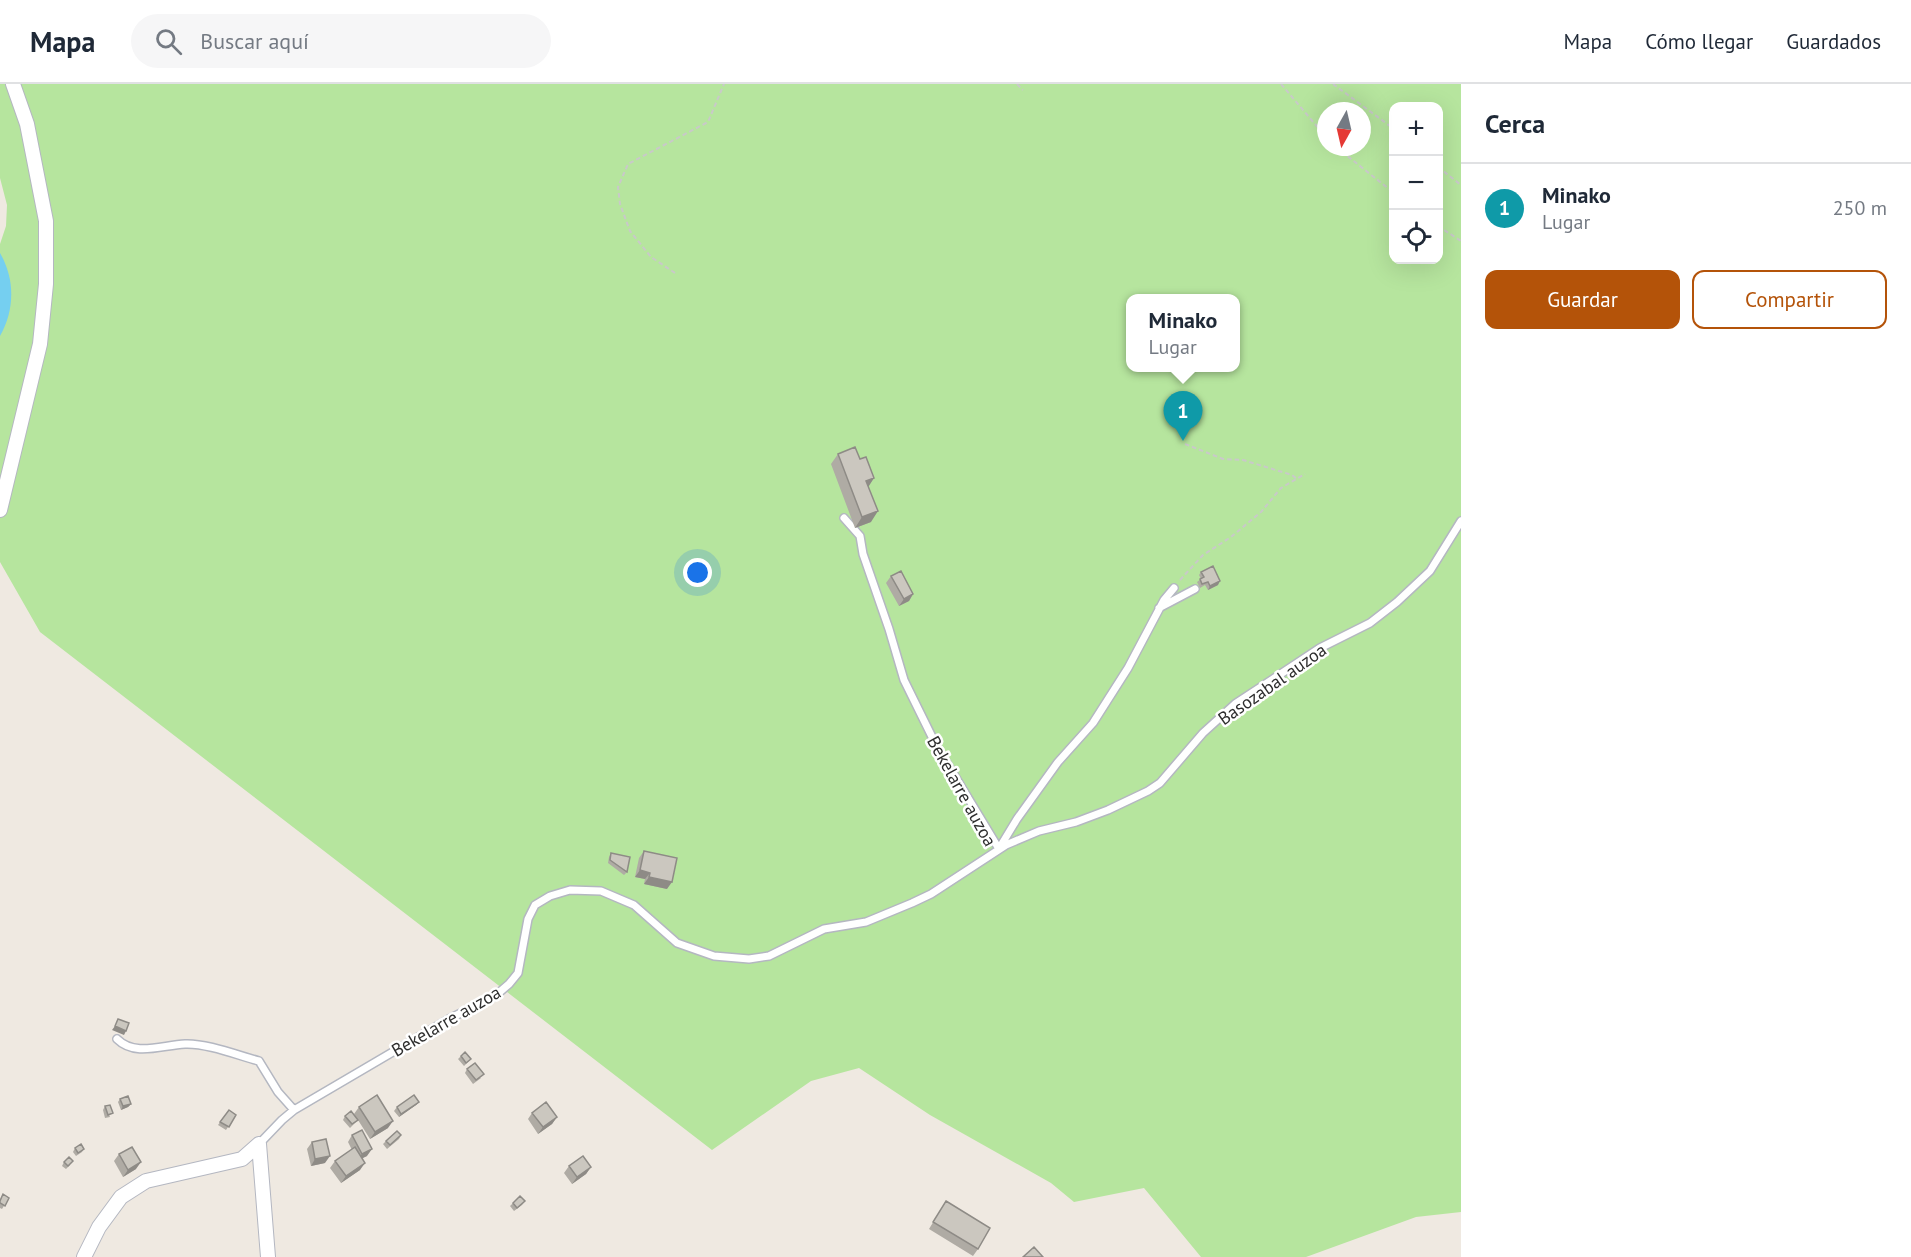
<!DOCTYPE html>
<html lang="es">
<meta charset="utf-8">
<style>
:root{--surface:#fff;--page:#f6f6f7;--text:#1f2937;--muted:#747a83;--line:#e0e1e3;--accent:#b45309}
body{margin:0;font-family:"PT Sans",sans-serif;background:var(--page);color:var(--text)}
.controls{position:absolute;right:18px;top:18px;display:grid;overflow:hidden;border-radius:12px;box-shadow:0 6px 24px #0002}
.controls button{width:54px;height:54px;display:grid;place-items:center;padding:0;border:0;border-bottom:2px solid var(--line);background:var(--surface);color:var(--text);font:30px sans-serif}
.compass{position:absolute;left:1317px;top:18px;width:54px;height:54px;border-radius:50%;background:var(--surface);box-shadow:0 6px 24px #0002;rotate:188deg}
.you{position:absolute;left:698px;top:489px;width:21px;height:21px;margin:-15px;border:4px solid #fff;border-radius:50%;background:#1a73e8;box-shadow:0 0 0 9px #1a73e833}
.badge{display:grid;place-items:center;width:39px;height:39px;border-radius:50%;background:var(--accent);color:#fff;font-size:20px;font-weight:700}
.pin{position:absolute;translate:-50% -50px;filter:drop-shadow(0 2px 3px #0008)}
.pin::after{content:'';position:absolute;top:32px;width:21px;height:18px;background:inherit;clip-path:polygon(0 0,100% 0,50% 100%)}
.popup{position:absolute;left:1126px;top:210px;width:114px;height:78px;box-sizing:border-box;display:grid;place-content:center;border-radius:12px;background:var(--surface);filter:drop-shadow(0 2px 4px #0005);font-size:20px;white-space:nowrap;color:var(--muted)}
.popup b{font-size:22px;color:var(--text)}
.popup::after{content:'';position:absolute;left:50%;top:100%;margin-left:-12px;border:12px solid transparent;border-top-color:var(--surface)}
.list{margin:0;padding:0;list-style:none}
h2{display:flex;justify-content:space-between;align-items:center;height:78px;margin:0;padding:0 24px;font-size:26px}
h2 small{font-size:20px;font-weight:400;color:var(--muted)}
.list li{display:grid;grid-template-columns:39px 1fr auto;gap:18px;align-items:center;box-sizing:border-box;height:90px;padding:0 24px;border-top:2px solid var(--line)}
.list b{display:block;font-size:22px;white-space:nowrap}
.list p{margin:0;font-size:20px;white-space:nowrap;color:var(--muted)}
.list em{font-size:20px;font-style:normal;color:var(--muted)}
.actions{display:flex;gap:12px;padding:18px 24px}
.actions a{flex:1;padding:14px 0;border:2px solid var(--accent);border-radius:12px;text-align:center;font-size:21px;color:var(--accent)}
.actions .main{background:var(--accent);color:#fff}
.icon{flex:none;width:33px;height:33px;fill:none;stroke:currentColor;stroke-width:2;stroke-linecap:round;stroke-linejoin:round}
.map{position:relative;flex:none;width:1461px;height:1173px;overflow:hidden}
header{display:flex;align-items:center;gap:36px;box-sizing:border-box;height:84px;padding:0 30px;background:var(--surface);border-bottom:2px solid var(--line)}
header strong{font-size:28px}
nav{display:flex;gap:33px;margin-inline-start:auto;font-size:21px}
.search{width:420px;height:54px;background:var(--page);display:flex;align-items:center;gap:15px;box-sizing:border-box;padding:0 21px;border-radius:33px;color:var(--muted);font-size:22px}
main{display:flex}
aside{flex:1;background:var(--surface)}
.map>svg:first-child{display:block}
.green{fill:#b6e59e;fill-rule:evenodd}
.water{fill:#75cff0}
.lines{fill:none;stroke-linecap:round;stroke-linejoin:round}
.lane-casing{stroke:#b4b7c1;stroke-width:10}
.street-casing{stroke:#b4b7c1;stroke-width:16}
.path{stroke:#c9c9c9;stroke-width:2;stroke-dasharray:4.5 3;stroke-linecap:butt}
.lane{stroke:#fff;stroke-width:7}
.street{stroke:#fff;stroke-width:14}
.wall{fill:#afaba4}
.shaded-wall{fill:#8e8b86}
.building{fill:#cbc7bf;stroke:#8e8b86;stroke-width:1.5}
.labels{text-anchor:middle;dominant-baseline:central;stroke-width:5;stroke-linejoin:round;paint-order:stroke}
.street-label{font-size:18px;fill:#2e2e2e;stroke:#fff}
</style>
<header>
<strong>Mapa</strong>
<div class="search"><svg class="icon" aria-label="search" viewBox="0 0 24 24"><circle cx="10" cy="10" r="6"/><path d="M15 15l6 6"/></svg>Buscar aquí</div>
<nav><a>Mapa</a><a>Cómo llegar</a><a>Guardados</a></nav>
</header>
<main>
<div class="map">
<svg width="1461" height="1173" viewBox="0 0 1461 1173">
<rect width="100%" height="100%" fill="#efe9e1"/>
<!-- green -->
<path class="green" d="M0,0H1461V1128L1416,1133L1306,1173H1201L1144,1104L1074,1118L1051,1099L930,1031L859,984L811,997L712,1066L40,548L0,478V160L6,142L7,121L0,94ZM1394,22H1438V176H1394ZM1326,27H1362V63H1326ZM1130,214H1236V284H1130Z"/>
<!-- water -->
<path class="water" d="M0,169C15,195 15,225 0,252Z"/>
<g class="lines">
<defs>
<path id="lane" d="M844,434L860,452L863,470L889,545L904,596L936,661L999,765
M1159,524L1195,505
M1000,763L1017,735L1058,678L1093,639L1128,584L1164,516L1174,504
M117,955C135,973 162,961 185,960C206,959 237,971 259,977L278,1008L294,1026
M259,1060L282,1036L294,1026L449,935L495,912L509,900L518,889L528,835L535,821L550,812L570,806L601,807L634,821L677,859L714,872L749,875L769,872L824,845L866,838L912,819L931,810L1006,761L1039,747L1076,738L1108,726L1148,707L1160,699L1203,649L1235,620L1320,564L1370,539L1397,518L1430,487L1461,437"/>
<path id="street" d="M0,426L40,260L46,200V137L27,40L13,0
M259,1060L268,1173
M84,1173L99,1143L121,1113L146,1097L242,1075L259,1060"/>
</defs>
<!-- lane casing -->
<use href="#lane" class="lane-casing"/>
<!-- street casing -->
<use href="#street" class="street-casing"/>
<!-- path -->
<path class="path" d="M1017,0L1023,6
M1281,0L1326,53
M1333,0L1394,45
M1336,63L1394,109
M1438,83L1461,101
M1438,142L1461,157
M675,189L651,173L630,147L620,120L618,103L628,80L708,38L724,0
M1185,360L1223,375L1243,376L1292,391L1297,395
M1180,496L1203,471L1231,453L1261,428L1281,404L1305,390"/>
<!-- lane -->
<use href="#lane" class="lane"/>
<!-- street -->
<use href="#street" class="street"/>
</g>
<!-- wall -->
<path class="wall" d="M838,370L860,375L874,394L868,402L871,438L855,444L831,380Z
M1201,488L1218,501L1208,506L1205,501L1200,504L1197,498L1201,495L1199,491Z
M891,492L913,510L909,517L899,522L886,499Z
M644,767L667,805L644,800L645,795L635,793L639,774Z
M611,769L627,788L624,791L608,779L609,773Z
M461,972L471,975L464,982L458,975Z
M467,985L481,994L473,1000L465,989Z
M120,1015L131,1020L128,1023L121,1026L118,1018Z
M419,1018L416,1021L399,1033L394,1027L397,1023Z
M105,1022L110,1033L105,1034L103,1026Z
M359,1023L388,1044L370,1055L358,1036L350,1044L343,1036L345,1032L356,1034L354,1030Z
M229,1026L236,1031L226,1046L218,1041Z
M532,1029L557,1033L552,1040L538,1050L528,1035Z
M352,1051L367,1072L362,1074L360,1086L341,1099L330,1084L335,1077L352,1066L348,1058Z
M401,1051L399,1055L387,1065L383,1060L386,1057Z
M312,1058L325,1079L311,1082L307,1065Z
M75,1064L84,1065L82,1068L76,1072L73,1068Z
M119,1070L136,1085L123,1093L114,1077Z
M64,1078L70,1081L66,1085L62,1082Z
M569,1082L591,1083L586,1090L572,1100L564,1089Z
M3,1110L9,1114L2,1125L0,1124V1116Z
M525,1117L522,1121L514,1127L510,1122L513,1119Z
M946,1117L978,1165L973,1172L929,1145Z"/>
<!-- shaded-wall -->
<path class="shaded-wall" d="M874,394L867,405L866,397Z
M878,427L871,438L855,444L862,433Z
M1220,497L1218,501L1208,506L1210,502Z
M913,510L909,517L899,522L904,515Z
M640,786L650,789L645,795L635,793Z
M649,793L672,798L667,805L644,800Z
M115,942L126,947L124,951L112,946Z
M419,1018L416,1021L399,1033L401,1030Z
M131,1020L128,1023L121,1026L123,1022Z
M557,1033L552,1040L538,1050L543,1043Z
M393,1037L388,1044L370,1055L375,1048Z
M372,1065L367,1072L357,1077L362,1070Z
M330,1072L325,1079L311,1082L315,1075Z
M141,1078L136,1085L123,1093L128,1086Z
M365,1079L360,1086L341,1099L346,1092Z
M591,1083L586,1090L572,1100L577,1093Z"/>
<!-- building -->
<path class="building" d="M855,363L860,375L866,373L874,394L866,397L878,427L862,433L838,370Z
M1213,482L1220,497L1210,502L1208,498L1202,500L1200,495L1204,493L1201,488Z
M901,487L913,510L904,515L891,492Z
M644,767L677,774L672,798L649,793L650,789L640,786Z
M611,769L630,773L627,788L610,776Z
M118,935L129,939L126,947L115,942Z
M465,968L471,975L466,979L461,972Z
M475,979L484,990L476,996L467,985Z
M377,1011L393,1037L375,1048L359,1023Z
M414,1011L419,1018L401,1030L397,1023Z
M128,1012L131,1020L123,1022L120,1015Z
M546,1018L557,1033L543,1043L532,1029Z
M110,1021L113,1029L108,1031L105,1022Z
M229,1026L236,1031L229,1043L220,1038Z
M351,1027L358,1036L352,1040L345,1032Z
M362,1046L372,1065L362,1070L352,1051Z
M397,1047L401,1051L390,1061L386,1057Z
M326,1055L330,1072L315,1075L312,1058Z
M81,1060L84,1065L78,1069L75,1064Z
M132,1063L141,1078L128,1086L119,1070Z
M355,1063L365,1079L346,1092L335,1077Z
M583,1072L591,1083L577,1093L569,1082Z
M69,1073L73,1077L68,1082L64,1078Z
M3,1110L9,1114L5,1122L0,1119V1117Z
M520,1112L525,1117L517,1124L513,1119Z
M946,1117L990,1144L978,1165L933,1138Z
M1034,1163L1043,1173H1023Z"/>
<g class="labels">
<!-- street labels -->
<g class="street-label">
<text transform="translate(1272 600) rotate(-35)">Basozabal auzoa</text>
<text transform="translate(962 707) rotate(61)">Bekelarre auzoa</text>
<text transform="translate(446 937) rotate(-30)">Bekelarre auzoa</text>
</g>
</g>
</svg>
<div class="controls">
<button>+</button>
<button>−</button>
<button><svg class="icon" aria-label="locate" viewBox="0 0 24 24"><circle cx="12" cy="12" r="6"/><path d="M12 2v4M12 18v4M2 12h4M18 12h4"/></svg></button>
</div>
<svg class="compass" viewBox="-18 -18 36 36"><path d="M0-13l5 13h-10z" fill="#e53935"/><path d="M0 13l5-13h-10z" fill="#747a83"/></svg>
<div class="you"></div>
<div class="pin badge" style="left:1183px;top:357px;background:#0f9aa8">1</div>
<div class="popup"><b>Minako</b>Lugar</div>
</div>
<aside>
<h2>Cerca<small></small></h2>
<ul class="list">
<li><span class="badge" style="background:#0f9aa8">1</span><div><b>Minako</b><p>Lugar</p></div><em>250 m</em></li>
</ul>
<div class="actions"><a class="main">Guardar</a><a>Compartir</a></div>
</aside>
</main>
